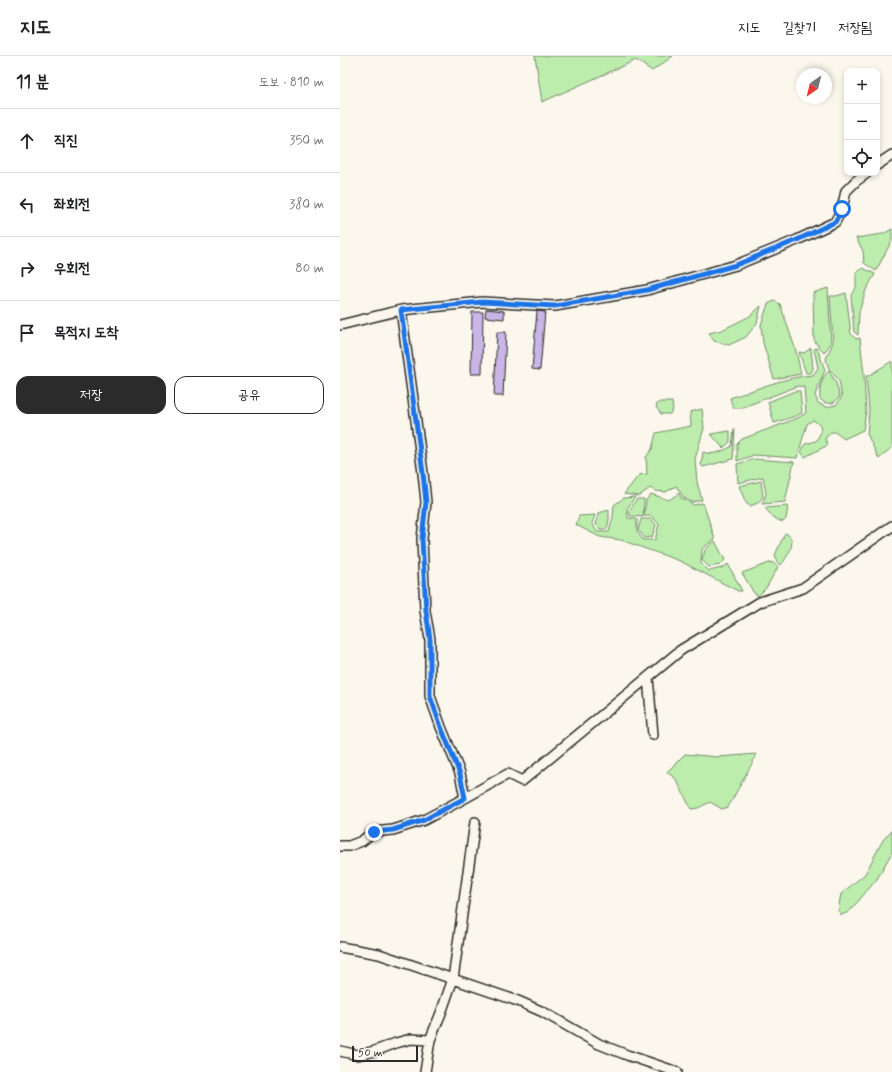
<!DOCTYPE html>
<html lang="ko">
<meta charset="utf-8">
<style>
:root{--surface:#fff;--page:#f6f6f6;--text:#202124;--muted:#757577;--line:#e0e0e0;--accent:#2b2b2b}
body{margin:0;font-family:Mynerve,"Poor Story",sans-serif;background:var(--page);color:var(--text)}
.controls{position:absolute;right:12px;top:12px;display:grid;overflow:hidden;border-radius:8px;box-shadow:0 2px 6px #0003}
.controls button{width:36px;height:36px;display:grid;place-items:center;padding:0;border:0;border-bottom:1px solid var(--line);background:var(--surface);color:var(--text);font:20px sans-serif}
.compass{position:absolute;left:456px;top:12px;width:36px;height:36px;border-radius:50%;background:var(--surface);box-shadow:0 2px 6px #0003;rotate:215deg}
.scale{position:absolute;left:12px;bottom:10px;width:66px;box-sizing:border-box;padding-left:4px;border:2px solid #2b2b2b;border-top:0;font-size:11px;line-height:14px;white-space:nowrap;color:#2b2b2b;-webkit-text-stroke:3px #fbf7ec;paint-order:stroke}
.stop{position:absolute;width:12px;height:12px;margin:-9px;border:3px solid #1a73e8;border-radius:50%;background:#fff}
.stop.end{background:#1a73e8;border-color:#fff;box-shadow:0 1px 4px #0008}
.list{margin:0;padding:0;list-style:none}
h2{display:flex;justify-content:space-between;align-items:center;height:52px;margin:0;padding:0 16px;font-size:17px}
h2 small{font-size:13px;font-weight:400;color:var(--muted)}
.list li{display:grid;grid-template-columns:26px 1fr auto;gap:12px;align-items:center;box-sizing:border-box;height:64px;padding:0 16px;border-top:1px solid var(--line)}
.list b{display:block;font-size:15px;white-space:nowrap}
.list em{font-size:13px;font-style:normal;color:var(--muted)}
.actions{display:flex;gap:8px;padding:12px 16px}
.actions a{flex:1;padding:9px 0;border:1px solid var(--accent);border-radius:12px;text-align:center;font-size:14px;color:var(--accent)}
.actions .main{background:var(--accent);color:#fff}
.icon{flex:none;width:22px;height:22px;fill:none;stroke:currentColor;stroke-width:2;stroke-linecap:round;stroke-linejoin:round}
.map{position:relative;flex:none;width:552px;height:1016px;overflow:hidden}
header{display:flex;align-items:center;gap:24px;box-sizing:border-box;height:56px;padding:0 20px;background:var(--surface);border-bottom:1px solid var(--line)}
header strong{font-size:19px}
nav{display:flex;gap:22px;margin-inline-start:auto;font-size:14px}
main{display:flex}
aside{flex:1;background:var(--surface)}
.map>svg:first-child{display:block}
.green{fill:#bcedac;stroke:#748c6c}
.building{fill:#c9b5e6;stroke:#2b2b2b}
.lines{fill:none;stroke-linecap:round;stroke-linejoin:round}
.minor-casing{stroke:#2b2b2b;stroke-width:12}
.minor{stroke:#fbf7ec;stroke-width:9}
.route{stroke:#1a73e8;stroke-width:5}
</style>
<header>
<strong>지도</strong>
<nav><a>지도</a><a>길찾기</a><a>저장됨</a></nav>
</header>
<main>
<aside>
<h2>11 분<small>도보 · 810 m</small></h2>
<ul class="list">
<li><svg class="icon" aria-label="ahead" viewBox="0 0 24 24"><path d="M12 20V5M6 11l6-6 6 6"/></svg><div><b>직진</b></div><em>350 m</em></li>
<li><svg class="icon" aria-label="left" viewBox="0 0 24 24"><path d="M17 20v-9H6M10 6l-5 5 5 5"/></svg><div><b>좌회전</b></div><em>380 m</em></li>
<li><svg class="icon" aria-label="right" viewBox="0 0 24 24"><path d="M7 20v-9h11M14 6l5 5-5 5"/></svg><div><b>우회전</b></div><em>80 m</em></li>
<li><svg class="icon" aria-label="arrive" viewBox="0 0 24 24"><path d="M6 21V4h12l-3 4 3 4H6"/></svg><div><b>목적지 도착</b></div></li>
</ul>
<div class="actions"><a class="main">저장</a><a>공유</a></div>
</aside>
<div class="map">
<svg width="552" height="1016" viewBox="0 0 552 1016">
<rect width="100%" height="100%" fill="#fbf7ec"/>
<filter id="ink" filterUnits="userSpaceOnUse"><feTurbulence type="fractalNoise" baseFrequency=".025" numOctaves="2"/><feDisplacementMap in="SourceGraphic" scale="8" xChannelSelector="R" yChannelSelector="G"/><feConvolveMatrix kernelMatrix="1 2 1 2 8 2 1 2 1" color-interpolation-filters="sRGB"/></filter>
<g filter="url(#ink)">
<!-- green -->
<path class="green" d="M195,0H333L312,15L296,4L202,46Z
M552,173V184L536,215L524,207L523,195L516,182L543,178Z
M523,212L535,218L526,234L519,256L518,279L514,276L511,239L516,232V217Z
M488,232L491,287L484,297L480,293L474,284L473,237Z
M506,237L511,278L516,283L520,282L524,319L526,355L523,374L504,383L495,376H491L485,383L488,389L465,401L461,396L465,388L476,385L481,376L480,369L473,364L467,368L457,402L414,399L397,405V388L402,383L458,362L466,357L464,331L458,330L401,352H393L390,342C417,333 445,321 473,319L478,312L474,293L477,292L485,314L475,339L478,347L486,351L496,349L502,341L499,325L489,313L486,303L493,286L490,240H496Z
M434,245L440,248L456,295L461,318L434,323L423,287L421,269L428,248Z
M421,250L417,267L406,281L389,289L374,285L369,277L382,274L410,260Z
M471,292L473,313L471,317H466L459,296L464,297Z
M552,305V391L539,403L527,378L529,354L526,320H528Z
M489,315L496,327L500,341L493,347H485L480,343C479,334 481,321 489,315Z
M455,335H460L462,357L456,360L434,367L428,346Z
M320,346H332L333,353L330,358H321L316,351L317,348Z
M362,353L364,372L355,403L357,426L362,444L352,446L344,442L336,430L326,436L315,435L310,432L299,440L284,438L299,419L307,418L306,401L312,393L316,377L351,370L350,356Z
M394,373L395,375L393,403L363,411L361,409L363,396C372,400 384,395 392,390Z
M390,375V386L383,392L371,378Z
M414,403L454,406L445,446L422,448L426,438L423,421L398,427L397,408Z
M421,425L423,441L418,447L410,450L406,447L399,430Z
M339,437L341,442L354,449L363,447L375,483L362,493L361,507L369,515L382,512L388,508L402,535H398L340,505L281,484L260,481L236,469L239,460L255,459L252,467L257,476H269L273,461L274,449L284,442L295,441L287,453L288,462L297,463V475L303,484H315L319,468L311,460H304L306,444L311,438L329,444Z
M297,443H304L303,461L290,460L289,455Z
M448,450L446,463L443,466C435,464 430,458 425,452Z
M269,454V464L267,473H260L256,469L259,457Z
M301,463H311L316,469L312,481L305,482L298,474Z
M445,477C459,483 448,500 441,509L437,507L435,499Z
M375,485L385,504L380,509L369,511L362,504L365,494Z
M432,506L438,511L426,532L418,540L414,537L402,517Z
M345,698L378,701L417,698L391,746L388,751L382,753L370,746L358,752L351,753L336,723L327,716Z
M552,774V796L537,823L509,856L501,859L498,854L501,838L525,818L543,784Z"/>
<!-- building -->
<path class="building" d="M146,253L164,255V263L145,261Z
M197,255L205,256L200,314L192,313Z
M132,256H143L142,318H131Z
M157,276H166L163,340H154Z"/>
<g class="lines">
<defs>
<path id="minor" d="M537,109L552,99
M61,254L83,417L86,446L82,483L85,555L90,583V640L101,671L120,717L125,742
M0,269L61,254L142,246L215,250L307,234L396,209L457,184L495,166L502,153L506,135L516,125L527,117
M308,621L313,679
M0,790H9L22,785L33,776L53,774L84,764L125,742L168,718L182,725L341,594L420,546L463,532L552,470
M0,891L39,898L178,945L203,956L259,988L287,999L337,1016
M0,995L18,999L35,995L56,987L71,983L90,984
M85,1016L90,984L101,957L113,923L135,766"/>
</defs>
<!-- minor casing -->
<use href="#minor" class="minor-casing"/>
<!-- minor -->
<use href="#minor" class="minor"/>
</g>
</g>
<g class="lines" filter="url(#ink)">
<!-- route -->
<path class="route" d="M34,776L53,774L84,764L125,742L120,718L101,671L90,640V583L86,555L82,483L86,446L83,417L61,254L142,246L215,250L307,234L396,209L457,184L495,166L502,153"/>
</g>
</svg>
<div class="controls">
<button>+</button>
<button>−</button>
<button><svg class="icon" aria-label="locate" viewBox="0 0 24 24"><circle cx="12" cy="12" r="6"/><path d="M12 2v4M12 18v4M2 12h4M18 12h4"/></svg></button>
</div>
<svg class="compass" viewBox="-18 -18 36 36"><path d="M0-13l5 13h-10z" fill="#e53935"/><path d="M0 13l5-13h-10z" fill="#757577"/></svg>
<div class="scale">50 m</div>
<div class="stop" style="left:502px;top:153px"></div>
<div class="stop end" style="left:34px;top:776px"></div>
</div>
</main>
